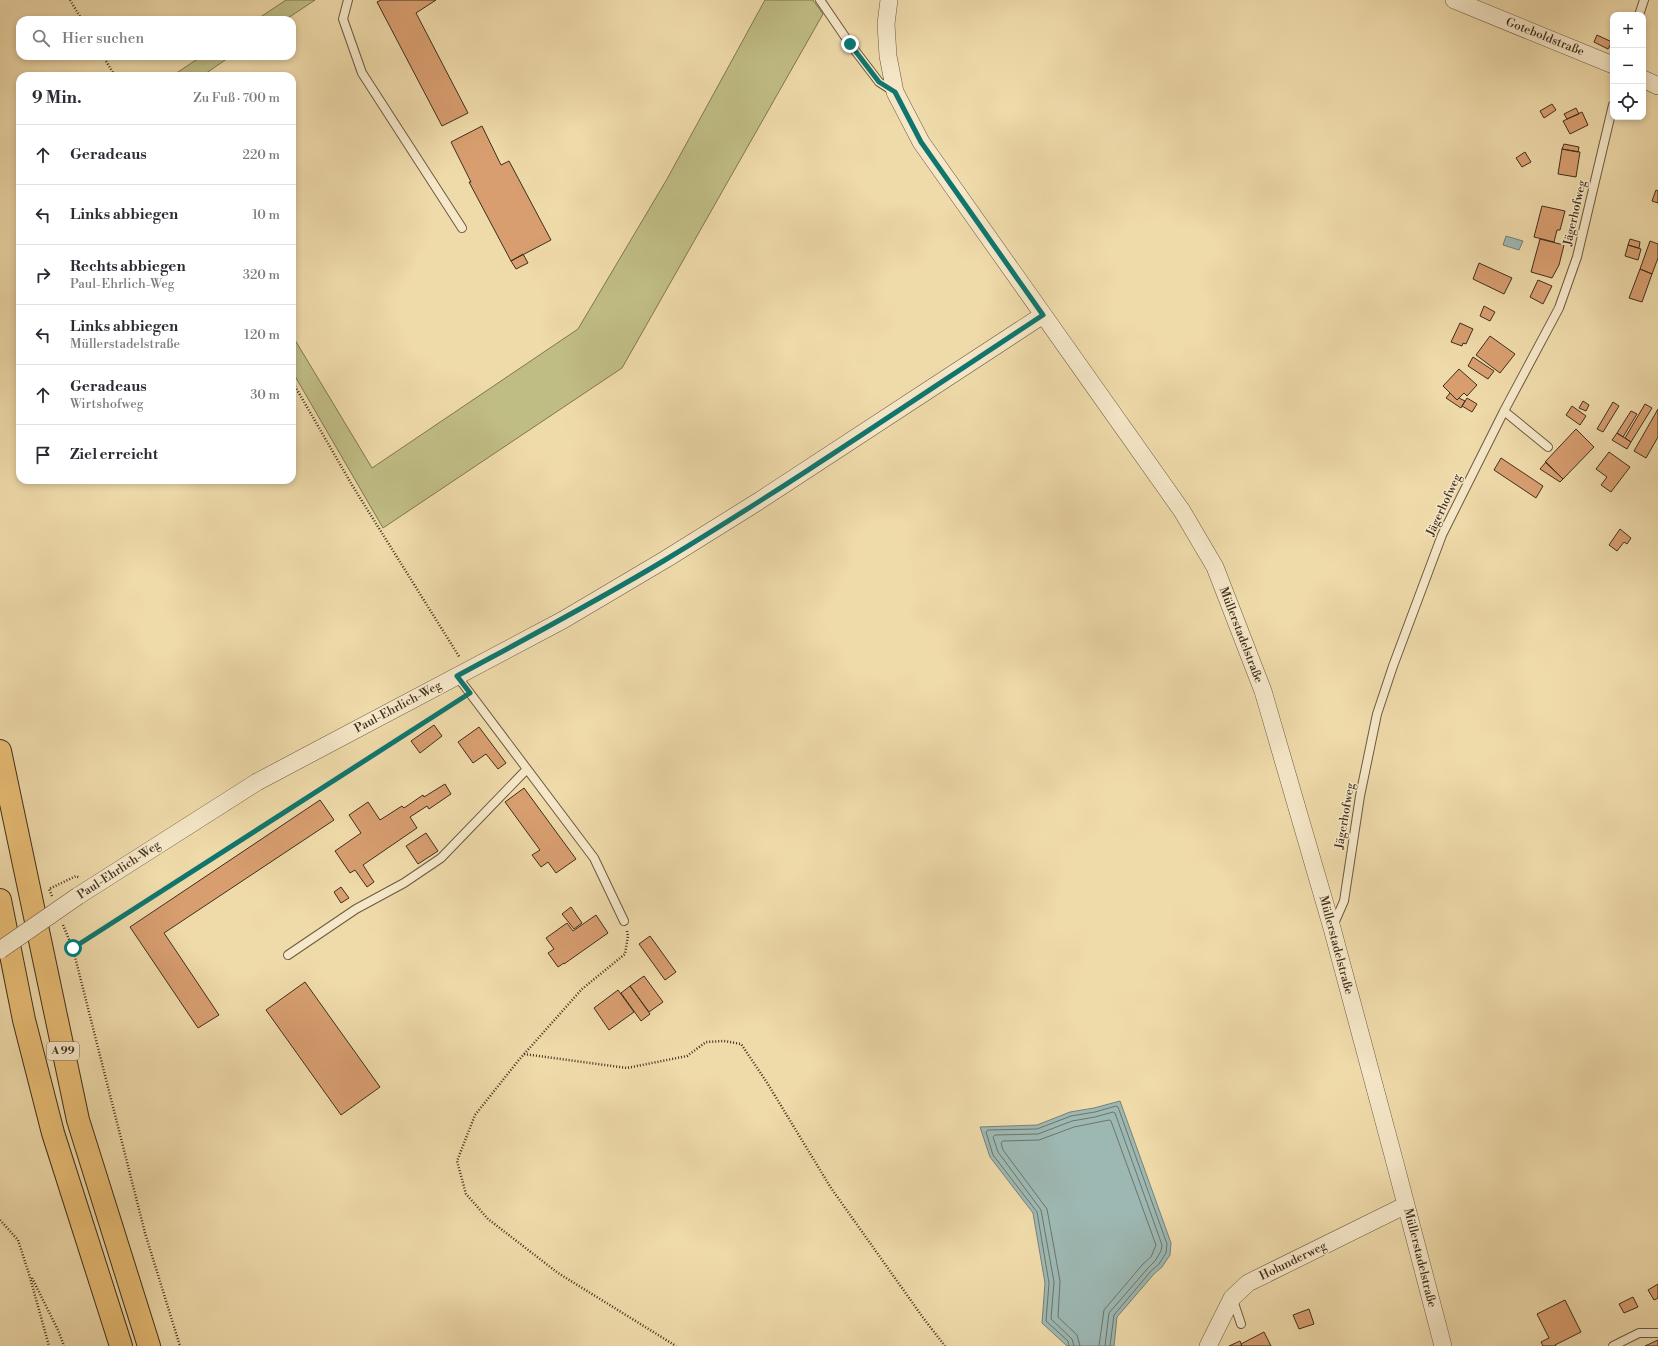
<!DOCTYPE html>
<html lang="de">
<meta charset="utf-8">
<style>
:root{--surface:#fff;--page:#f7f7f7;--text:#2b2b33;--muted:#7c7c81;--line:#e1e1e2}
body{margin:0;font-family:"Libre Bodoni",serif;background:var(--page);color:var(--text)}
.controls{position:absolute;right:12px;top:12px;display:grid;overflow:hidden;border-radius:8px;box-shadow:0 2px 6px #0003}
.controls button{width:36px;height:36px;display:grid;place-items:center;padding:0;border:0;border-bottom:1px solid var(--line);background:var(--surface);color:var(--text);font:20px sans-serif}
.stop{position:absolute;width:12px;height:12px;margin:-9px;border:3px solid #0f766e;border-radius:50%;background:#fff}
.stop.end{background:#0f766e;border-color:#fff;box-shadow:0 1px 4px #0008}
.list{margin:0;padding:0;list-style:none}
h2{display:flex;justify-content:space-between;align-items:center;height:52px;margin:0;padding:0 16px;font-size:17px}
h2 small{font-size:13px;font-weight:400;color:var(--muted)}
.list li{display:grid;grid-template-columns:26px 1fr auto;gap:12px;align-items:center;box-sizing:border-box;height:60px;padding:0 16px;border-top:1px solid var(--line)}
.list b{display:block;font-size:15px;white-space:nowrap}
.list p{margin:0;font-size:13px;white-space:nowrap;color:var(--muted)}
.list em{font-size:13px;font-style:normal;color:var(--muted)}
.icon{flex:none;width:22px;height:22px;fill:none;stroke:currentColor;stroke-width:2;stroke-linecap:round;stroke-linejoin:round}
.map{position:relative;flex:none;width:1658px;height:1346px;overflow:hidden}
.search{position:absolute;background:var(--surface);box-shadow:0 2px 6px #0003;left:16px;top:16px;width:280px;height:44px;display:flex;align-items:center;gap:10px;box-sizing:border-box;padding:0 14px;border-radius:12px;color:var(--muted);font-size:15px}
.panel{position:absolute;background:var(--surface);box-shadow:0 2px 6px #0003;left:16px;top:72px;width:280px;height:412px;border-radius:12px}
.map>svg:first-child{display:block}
.green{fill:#c0bd84;stroke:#807650}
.water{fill:#9db8b3;stroke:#778177}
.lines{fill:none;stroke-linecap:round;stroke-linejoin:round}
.shore{stroke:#6e7468;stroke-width:1}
.building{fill:#d89e70;stroke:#3f2f1c}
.service-casing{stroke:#6b5a40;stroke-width:10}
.minor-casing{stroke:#6b5a40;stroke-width:18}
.motorway-casing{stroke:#3f2f1c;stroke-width:24}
.path{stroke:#3f2f1c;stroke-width:2.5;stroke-dasharray:1 2;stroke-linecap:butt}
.service{stroke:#f5e7c8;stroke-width:8}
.minor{stroke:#f5e7c8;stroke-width:17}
.motorway{stroke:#e8bd75;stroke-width:22}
.minor-bridge-casing{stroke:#6b5a40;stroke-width:18;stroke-linecap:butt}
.minor-bridge{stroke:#f5e7c8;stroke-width:17}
.route{stroke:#0f766e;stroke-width:5}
.labels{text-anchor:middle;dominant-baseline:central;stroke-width:3;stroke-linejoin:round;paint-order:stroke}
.shield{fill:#f5e7c8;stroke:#766650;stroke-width:1}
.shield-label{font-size:11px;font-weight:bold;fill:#3f2f1c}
.street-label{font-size:12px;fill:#3f2f1c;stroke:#f5e7c8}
</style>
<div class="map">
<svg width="1658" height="1346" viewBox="0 0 1658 1346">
<rect width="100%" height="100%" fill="#efdaaa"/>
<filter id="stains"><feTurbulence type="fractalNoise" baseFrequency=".005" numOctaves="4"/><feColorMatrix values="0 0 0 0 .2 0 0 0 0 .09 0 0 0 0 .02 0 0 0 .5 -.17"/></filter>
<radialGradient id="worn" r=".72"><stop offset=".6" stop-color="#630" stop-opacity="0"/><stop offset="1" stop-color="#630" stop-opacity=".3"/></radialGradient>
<!-- green -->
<path class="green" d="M286,0H315L285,20H256Z
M765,0H813L823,14L622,368L383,528L292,371V335L372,468L578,329L667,179Z
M202,56H231L202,76H172Z"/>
<!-- water -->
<path class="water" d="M1506,236L1523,241L1519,250L1503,245Z
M1120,1101L1171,1243L1170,1255L1162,1267L1154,1274L1117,1317L1114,1346H1067L1042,1323L1045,1283L1033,1213L990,1157L980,1127L1037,1125L1070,1112L1094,1108Z"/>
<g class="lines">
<!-- shore -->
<path class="shore" d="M1069,1346L1068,1341L1046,1321L1049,1283L1037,1212L993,1155L986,1132L988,1130L1037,1129L1071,1116L1095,1112L1116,1106L1118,1107L1167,1244L1166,1253L1159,1264L1151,1271L1114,1315L1110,1346
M1074,1346L1072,1339L1051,1319L1054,1282L1041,1210L998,1152L993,1137L995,1135L1038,1134L1072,1121L1095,1117L1113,1112L1115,1113L1162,1245L1161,1251L1155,1261L1148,1268L1109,1313L1105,1346
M1080,1346L1077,1335L1058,1317L1060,1281L1047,1209L1003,1150L1001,1143L1003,1141L1039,1140L1074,1127L1109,1120L1111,1121L1156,1245L1151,1257L1143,1264L1104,1310L1099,1346"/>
</g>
<!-- building -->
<path class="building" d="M381,0H436L416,13L468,113L442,126L377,2Z
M1597,35L1612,42L1608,49L1594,42Z
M1552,104L1556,110L1544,118L1540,111Z
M1576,108L1579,114L1567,119L1564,114Z
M1582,112L1588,125L1570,134L1563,121Z
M482,126L501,165L509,161L551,240L511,261L469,182H471L451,142Z
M1564,144L1579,147L1578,152L1562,149Z
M1562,149L1580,152L1576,177L1558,174Z
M1525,152L1531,162L1522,167L1516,158Z
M1656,190L1658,191V203L1652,201Z
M1542,206L1565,211L1560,230H1557L1554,242L1534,237Z
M1540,239L1564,245L1559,265L1552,278L1531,272Z
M1630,239L1640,242L1639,248L1628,245Z
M1650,241L1658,244V258L1652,274L1640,269Z
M1628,245L1641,249L1638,260L1625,256Z
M523,254L528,263L516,269L511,261Z
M1479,263L1512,278L1504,294L1473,279Z
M1640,269L1652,274L1642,302L1629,298Z
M1538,280L1552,286L1543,304L1530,297Z
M1484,306L1495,312L1490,321L1480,316Z
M1460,323L1473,329L1466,344L1463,343L1462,346L1451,342Z
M1490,336L1515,354L1500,373L1476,355Z
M1473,357L1494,371L1488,379L1468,366Z
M1459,369L1477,385L1467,396L1464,393L1457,400L1443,386Z
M1450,393L1457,400L1459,398L1465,401L1461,408L1446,398Z
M1467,398L1477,404L1472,412L1462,406Z
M1583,401L1589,405L1586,411L1579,408Z
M1613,402L1619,406L1603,432L1597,429Z
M1645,404L1652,408L1631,442L1625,438Z
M1572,406L1586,416L1580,425L1566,415Z
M1658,409V437L1646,458L1634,451Z
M1631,411L1637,414L1623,437L1617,433Z
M1576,429L1594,447L1563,479L1545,462Z
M1617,433L1631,442L1627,449L1612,440Z
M1609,452L1630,467L1611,492L1601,485L1607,477L1596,469Z
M1501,458L1543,486L1536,498L1494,470Z
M1546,462L1563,479L1560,482L1540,469Z
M1620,529L1631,538L1627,544L1624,542L1617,551L1609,545Z
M434,725L442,736L420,753L411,741Z
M479,727L506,763L498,769L486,754L473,763L458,742Z
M445,784L451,794L429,809L427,806L410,817L417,828L363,865L374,882L367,887L355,870L350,873L335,851L361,833L349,815L368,802L380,820L402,806L404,808L423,795L424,797Z
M524,788L576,859L556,873L548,862L541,867L532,855L540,850L505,802Z
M320,800L334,820L164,933L219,1015L198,1028L130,927Z
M426,833L438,851L418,864L406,846Z
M341,887L349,898L341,903L334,892Z
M571,907L582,923L574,929L562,914Z
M596,915L608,933L564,964V963L558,967L548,953L554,949L546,938L567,923L573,931Z
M650,936L676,972L665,980L639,944Z
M644,976L663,1002L649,1012L630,986Z
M305,982L380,1087L341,1115L266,1010Z
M630,986L650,1014L641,1021L621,993Z
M618,990L634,1012L609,1030L594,1008Z
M1658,1284V1298L1654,1300L1648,1290Z
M1633,1297L1638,1307L1624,1313L1619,1304Z
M1565,1300L1581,1332L1555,1345L1556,1346H1543L1541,1342L1549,1338L1537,1314Z
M1309,1309L1314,1324L1299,1329L1293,1315Z
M1264,1332L1271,1346H1242L1241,1344Z
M1658,1340V1346H1645Z
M1240,1341L1242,1346H1229Z"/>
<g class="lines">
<defs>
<path id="service" d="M348,0L343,19L362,73L462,228
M820,0L850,44L879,82L893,91
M1639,15L1644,0
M1504,411L1548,447
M457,676L594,858L624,921
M1333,926L1344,901L1360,796L1377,714L1393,666L1442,535L1504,411L1559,308L1577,257L1613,105
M288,955L356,909L404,883L441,858L527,769
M1233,1300L1241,1324
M1613,1346L1639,1333H1658"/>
<path id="minor" d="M889,0L886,24L888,56L895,92L921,142L1182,511L1215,567L1263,691L1332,928L1394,1159L1443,1346
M1454,0L1613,65
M1643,79L1658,86
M78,896L257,782L563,620L666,559L759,501L1043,315
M1208,1346L1232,1298L1248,1283L1406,1205"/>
<path id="motorway" d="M0,751L78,1120L149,1346
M0,900L24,1020L53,1133L121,1346"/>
</defs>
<!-- service casing -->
<use href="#service" class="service-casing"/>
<!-- minor casing -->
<use href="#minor" class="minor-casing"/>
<!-- motorway casing -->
<use href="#motorway" class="motorway-casing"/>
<!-- path -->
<path class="path" d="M70,0L82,20
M103,56L115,76
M292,381L352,485L460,658
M52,896L49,889L76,876L80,878
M63,925L73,949L145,1233L180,1346
M627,931L628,936L625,954L582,989L518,1061L475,1115L457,1161L466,1194L488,1219L558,1273L676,1346
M73,949L461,699
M524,1054L627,1068L687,1056L706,1042L724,1041L741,1044L766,1081L831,1188L924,1319L945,1346
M0,1220L18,1240L29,1274L49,1346
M32,1278L58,1330L64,1346"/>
<!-- service -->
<use href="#service" class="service"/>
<!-- minor -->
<use href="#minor" class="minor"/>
<!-- motorway -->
<use href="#motorway" class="motorway"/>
<defs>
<path id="minor-bridge" d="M0,950L78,896"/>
</defs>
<!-- minor-bridge casing -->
<use href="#minor-bridge" class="minor-bridge-casing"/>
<!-- minor-bridge -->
<use href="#minor-bridge" class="minor-bridge"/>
</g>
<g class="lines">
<!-- route -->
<path class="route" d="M73,948L470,693L457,676C527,638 597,601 665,560C794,482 918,397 1043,315L921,142L895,92L879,82L850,44"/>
</g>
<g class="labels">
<!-- shield labels -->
<rect class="shield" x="47" y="1042" width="32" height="18" rx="3"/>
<g class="shield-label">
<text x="63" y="1051">A 99</text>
</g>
<!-- street labels -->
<g class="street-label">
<text transform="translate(1545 37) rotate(22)">Goteboldstraße</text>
<text transform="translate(1575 213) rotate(-77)">Jägerhofweg</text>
<text transform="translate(1444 505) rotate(-65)">Jägerhofweg</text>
<text transform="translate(1241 635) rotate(69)">Müllerstadelstraße</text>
<text transform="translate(398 707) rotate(-28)">Paul-Ehrlich-Weg</text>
<text transform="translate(1345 816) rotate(-80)">Jägerhofweg</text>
<text transform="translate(119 870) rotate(-33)">Paul-Ehrlich-Weg</text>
<text transform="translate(1336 945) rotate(75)">Müllerstadelstraße</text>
<text transform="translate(1420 1258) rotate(76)">Müllerstadelstraße</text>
<text transform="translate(1293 1261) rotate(-26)">Holunderweg</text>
</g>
</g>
<rect width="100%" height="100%" filter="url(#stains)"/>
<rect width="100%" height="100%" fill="url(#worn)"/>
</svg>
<div class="controls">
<button>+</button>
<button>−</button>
<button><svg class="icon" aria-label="locate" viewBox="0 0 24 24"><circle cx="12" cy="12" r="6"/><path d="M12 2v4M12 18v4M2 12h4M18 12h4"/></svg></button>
</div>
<div class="stop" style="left:73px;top:948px"></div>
<div class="stop end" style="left:850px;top:44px"></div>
<div class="search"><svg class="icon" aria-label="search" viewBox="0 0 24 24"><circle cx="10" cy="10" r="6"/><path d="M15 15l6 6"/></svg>Hier suchen</div>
<section class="panel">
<h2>9 Min.<small>Zu Fuß · 700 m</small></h2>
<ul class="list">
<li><svg class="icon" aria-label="ahead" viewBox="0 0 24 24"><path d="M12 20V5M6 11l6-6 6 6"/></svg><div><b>Geradeaus</b></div><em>220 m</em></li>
<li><svg class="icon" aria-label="left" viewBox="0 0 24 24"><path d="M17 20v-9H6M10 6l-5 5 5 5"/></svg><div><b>Links abbiegen</b></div><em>10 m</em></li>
<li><svg class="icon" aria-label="right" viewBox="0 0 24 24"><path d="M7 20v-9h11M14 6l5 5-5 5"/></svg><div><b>Rechts abbiegen</b><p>Paul-Ehrlich-Weg</p></div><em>320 m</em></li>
<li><svg class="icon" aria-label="left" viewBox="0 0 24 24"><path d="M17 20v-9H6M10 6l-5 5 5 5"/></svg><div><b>Links abbiegen</b><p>Müllerstadelstraße</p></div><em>120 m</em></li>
<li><svg class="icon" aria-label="ahead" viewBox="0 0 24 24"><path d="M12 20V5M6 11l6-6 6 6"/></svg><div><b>Geradeaus</b><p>Wirtshofweg</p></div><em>30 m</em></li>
<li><svg class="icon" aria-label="arrive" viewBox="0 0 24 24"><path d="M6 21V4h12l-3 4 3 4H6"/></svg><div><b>Ziel erreicht</b></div></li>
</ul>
</section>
</div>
